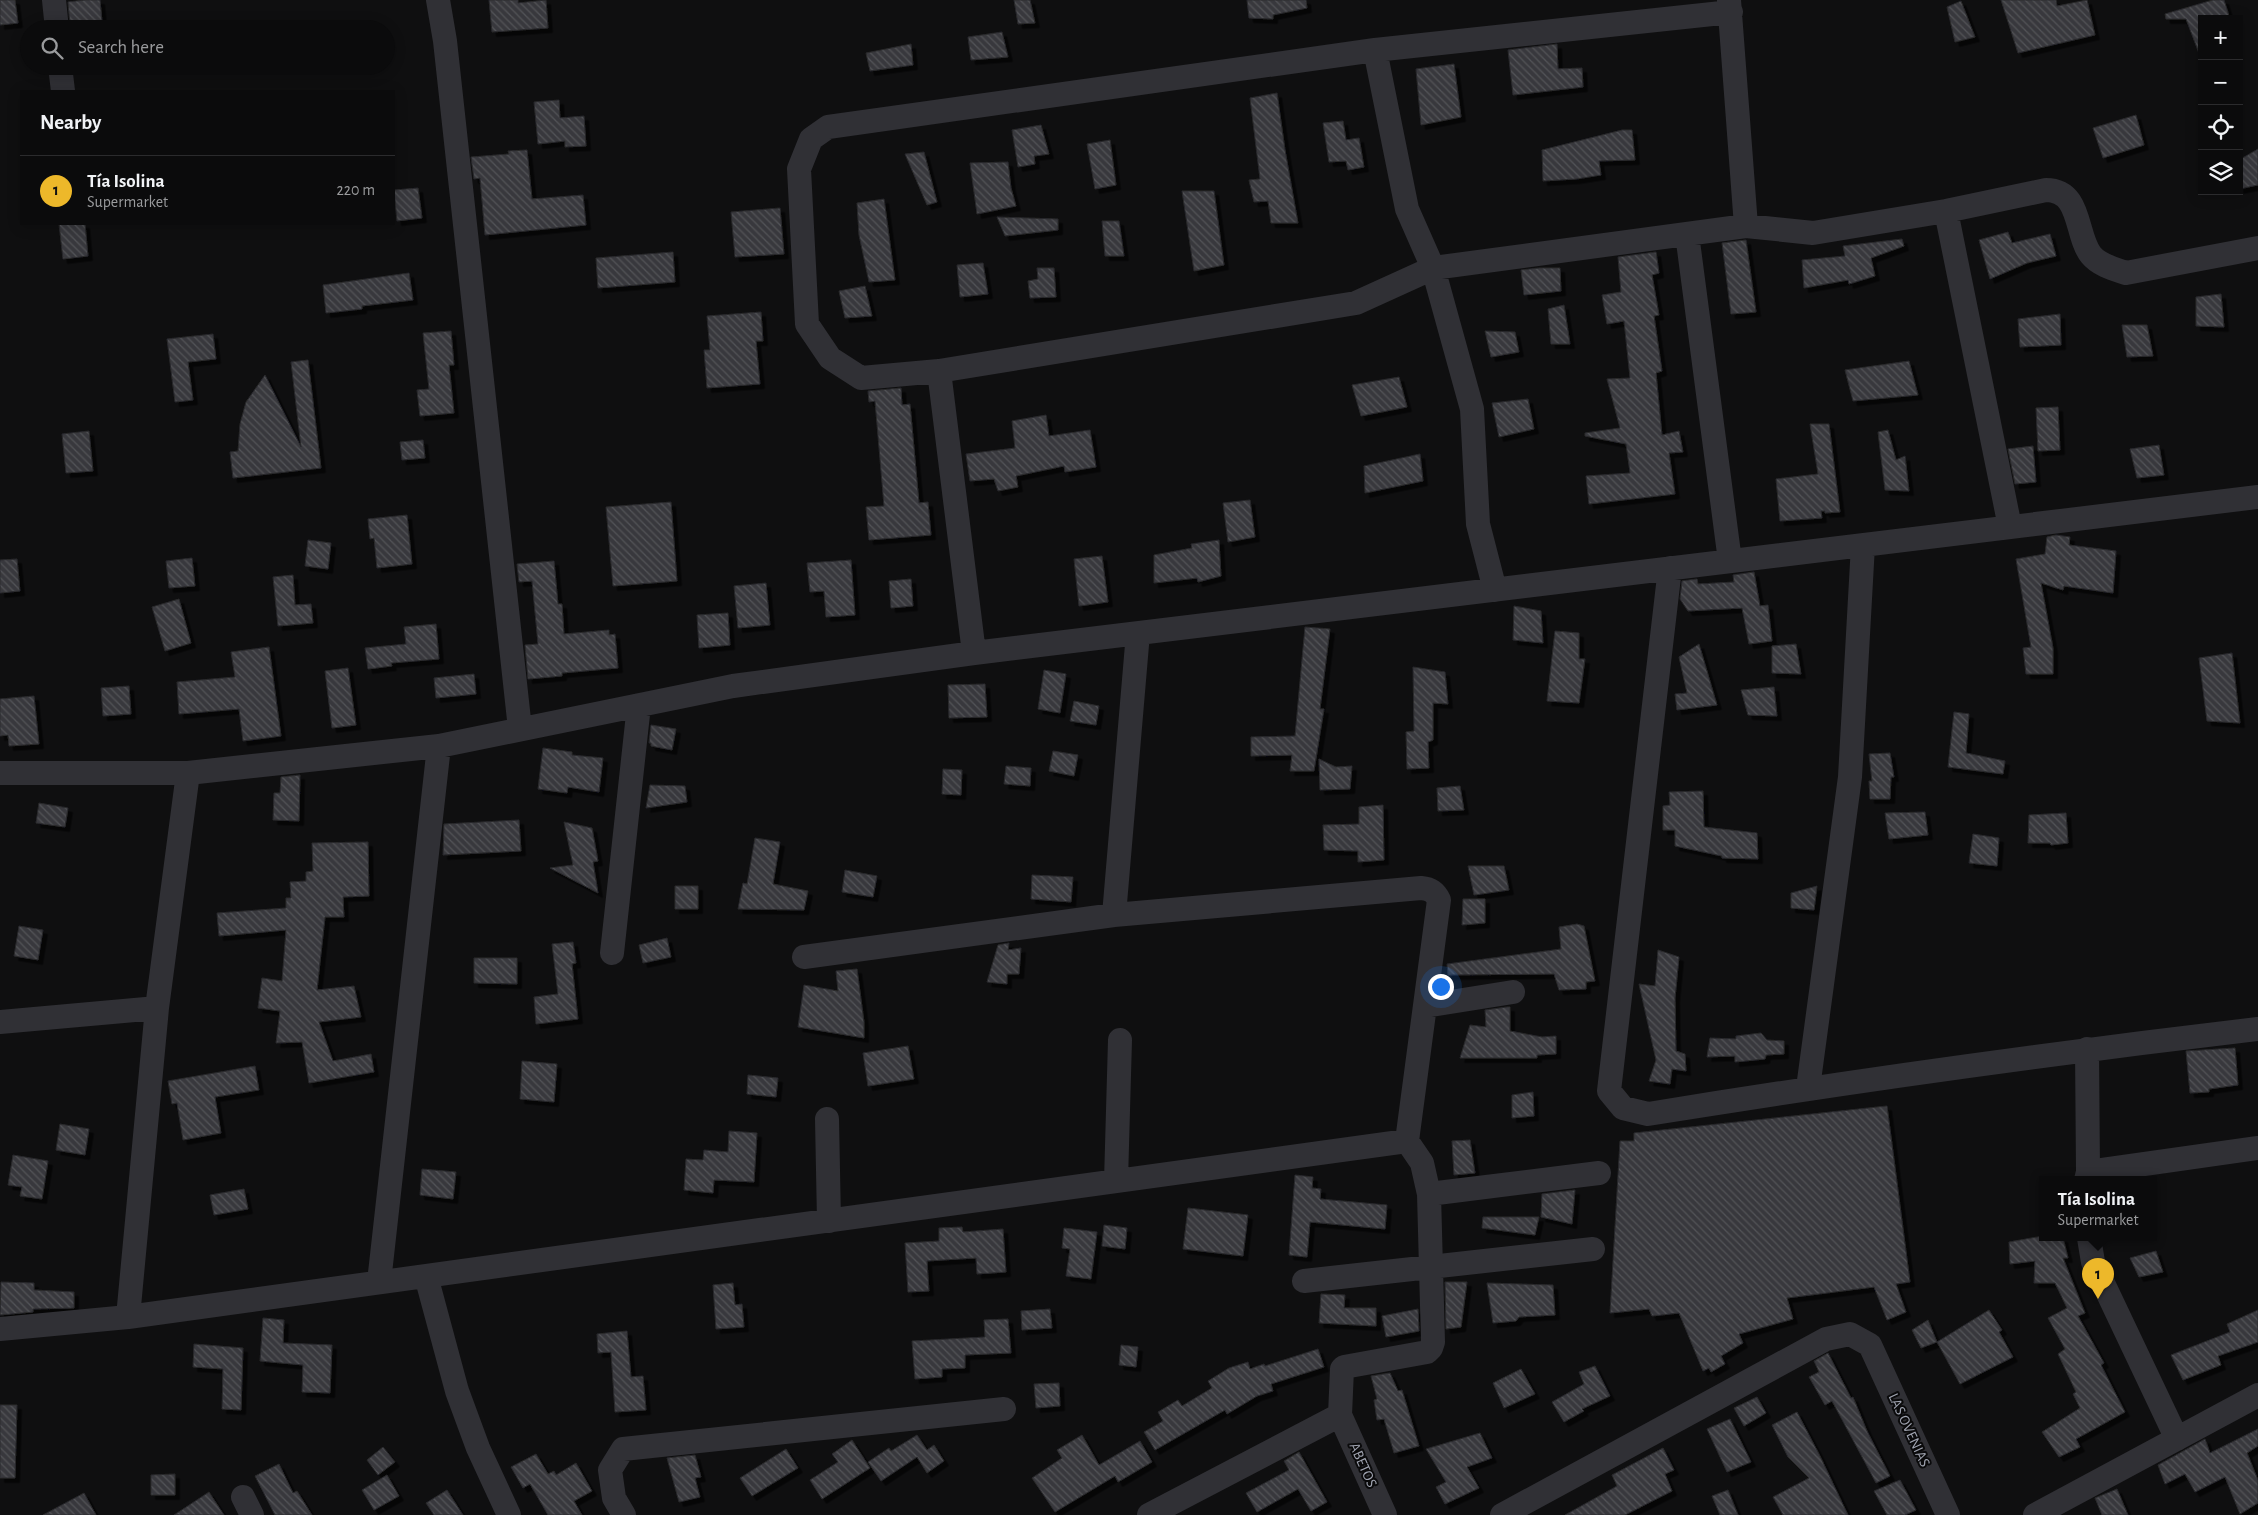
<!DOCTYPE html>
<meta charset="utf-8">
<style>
:root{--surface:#0b0b0c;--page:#19191a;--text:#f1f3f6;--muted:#9a9b9d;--line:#2b2b2d;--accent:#edb82a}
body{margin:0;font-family:"Alegreya Sans",sans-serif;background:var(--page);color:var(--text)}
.controls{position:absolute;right:15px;top:15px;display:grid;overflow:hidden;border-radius:0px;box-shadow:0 2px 12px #0003}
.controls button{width:45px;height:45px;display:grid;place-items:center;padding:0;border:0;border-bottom:1px solid var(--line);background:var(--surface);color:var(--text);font:25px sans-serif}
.you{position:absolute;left:1440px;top:986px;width:18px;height:18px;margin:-12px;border:4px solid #fff;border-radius:50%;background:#1a73e8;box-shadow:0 0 0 8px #1a73e833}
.badge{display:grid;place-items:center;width:32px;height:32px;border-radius:50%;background:var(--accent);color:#111;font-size:16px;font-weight:700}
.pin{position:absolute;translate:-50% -41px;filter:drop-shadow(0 1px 2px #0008)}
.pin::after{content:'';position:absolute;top:26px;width:18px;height:15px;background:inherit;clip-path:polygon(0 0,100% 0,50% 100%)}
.popup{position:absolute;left:2039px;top:1176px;width:118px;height:65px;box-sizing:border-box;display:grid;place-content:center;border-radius:0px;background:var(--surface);filter:drop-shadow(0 1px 4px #0005);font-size:16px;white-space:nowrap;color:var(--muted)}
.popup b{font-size:19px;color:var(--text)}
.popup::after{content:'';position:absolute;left:50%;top:100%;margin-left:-10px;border:10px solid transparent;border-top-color:var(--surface)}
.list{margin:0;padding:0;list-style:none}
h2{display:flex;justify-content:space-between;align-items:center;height:65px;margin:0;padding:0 20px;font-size:21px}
h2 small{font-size:16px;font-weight:400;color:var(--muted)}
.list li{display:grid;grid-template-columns:32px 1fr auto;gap:15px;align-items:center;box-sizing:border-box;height:70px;padding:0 20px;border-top:1px solid var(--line)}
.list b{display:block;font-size:19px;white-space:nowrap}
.list p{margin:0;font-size:16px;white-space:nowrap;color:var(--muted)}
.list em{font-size:16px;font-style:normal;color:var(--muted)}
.icon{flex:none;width:28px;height:28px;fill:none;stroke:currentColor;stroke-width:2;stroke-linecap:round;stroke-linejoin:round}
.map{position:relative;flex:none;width:2258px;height:1515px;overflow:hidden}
.search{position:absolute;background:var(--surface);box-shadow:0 2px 12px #0003;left:20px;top:20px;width:375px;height:55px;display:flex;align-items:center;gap:12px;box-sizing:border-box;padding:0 18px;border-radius:28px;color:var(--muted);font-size:19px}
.panel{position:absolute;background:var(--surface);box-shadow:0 2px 12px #0003;left:20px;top:90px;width:375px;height:135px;border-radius:0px}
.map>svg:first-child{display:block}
.building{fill:url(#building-back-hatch);stroke:#29292c;filter:url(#shadow)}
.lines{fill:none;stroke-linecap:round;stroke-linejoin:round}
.minor{stroke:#303035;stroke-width:24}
.labels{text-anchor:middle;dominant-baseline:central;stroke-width:4;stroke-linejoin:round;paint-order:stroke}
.street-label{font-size:15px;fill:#a0a4b1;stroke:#0a0a0b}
</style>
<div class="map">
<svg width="2258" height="1515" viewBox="0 0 2258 1515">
<defs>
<pattern id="building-back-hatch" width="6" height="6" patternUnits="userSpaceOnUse" patternTransform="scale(1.25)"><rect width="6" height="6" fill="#39393d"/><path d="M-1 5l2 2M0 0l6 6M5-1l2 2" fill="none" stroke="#525357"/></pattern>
<filter id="shadow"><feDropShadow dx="4.5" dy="4.5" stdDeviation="0" flood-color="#0009"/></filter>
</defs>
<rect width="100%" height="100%" fill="#0f0f10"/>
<!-- building -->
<path class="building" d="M0,0H15L18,23L0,25Z
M85,0H100L102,21L70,25L68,2Z
M489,0H518V3L546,0L548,28L492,32Z
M1014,0H1030L1035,23L1018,24Z
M1247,0H1306L1307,8L1273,15V19L1249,18Z
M2001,0H2056L2057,6L2087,0L2095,35L2018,53Z
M2213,0H2224L2230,19H2202V56H2200L2186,19H2166L2165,14Z
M1961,1L1975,37L1955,42L1947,7Z
M1002,32L1008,57L971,60L968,37Z
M911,44L913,65L870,71L866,53Z
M1557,44L1558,69L1582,68L1583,87L1513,95L1508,50Z
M1454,64L1461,117L1421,125L1416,69Z
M1277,93L1285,150L1298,223H1271L1268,201L1254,202L1249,180L1260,179L1250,98Z
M559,100L560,118L584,116L586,146L565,147V141L538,144L534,102Z
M2136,115L2144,145L2103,158L2093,128Z
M1343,121L1346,140L1359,138L1364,167L1348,170L1346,161L1329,162L1323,123Z
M1041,125L1049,154L1034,156L1035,164L1018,167L1012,130Z
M1622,130H1632L1635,160L1599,161L1601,175L1576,179L1543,181L1542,150Z
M1110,140L1116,185L1095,189L1087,144Z
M2258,149V185L2239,189V160Z
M527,150L532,199L583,195L586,225L485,235L480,178L474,179L471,157L509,154L508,151Z
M924,152L937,202L927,205L905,154Z
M1008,162L1011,188L1016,206L977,214L970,163Z
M418,188L422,218L397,221L394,190Z
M1182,191H1214L1224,265L1194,271Z
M884,199L895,280L869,282L859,235L857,203Z
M780,208L784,254L735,257L731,212Z
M997,217L1058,219V230L1005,236Z
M1102,221H1119L1124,256H1105Z
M59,224H85L88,256L63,259Z
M2008,232L2012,243L2050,234L2056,256L2027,263L1990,279L1979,240Z
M1902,239L1904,246L1871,258L1875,276L1849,284L1848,280L1804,288L1802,260L1845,256L1843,246Z
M1746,240L1756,312L1731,314L1722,243Z
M673,252L675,282L598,288L596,258Z
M1656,252L1659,273L1652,275L1659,315L1654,316L1662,371L1656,373L1662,435L1679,431L1683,452L1669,453L1675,494L1589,504L1586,476L1630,473L1626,444L1585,436V433L1620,428L1607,379L1630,378L1624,321L1607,324L1602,295L1621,292L1618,257Z
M983,263L988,294L960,297L957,265Z
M1037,268H1054L1056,297L1030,298L1028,281L1038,279Z
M1539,268H1560L1561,291L1524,295L1521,270Z
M409,273L413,300L362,306V309L326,313L323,285Z
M865,286L872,316L845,318L839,291Z
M2221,294L2224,327L2196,326V297Z
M1564,305L1570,344H1551L1548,309Z
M761,312L763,341H756L760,384L707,388L704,350H710L707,316Z
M2060,314L2061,345L2020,347L2018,319Z
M2122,325H2147L2153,356L2127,357Z
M451,331L454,365H449L454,413L420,416L417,390L429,389L423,333Z
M1485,331L1515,332L1519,352L1491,357Z
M213,334L216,359L188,362L193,400L175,402L167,339Z
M308,360L321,468L233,478L230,452L238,451L240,424L246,402L265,375L301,447L291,362Z
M1909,361L1918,395L1853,401L1845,370Z
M1399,377L1407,407L1361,416L1352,385Z
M901,388L902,405L910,404L919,503L928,502L931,535L869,540L866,507L884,506L875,401L869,402L868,391Z
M1528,399L1534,429L1499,437L1492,403Z
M2058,407L2060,450L2038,451L2036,408Z
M1046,415L1049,436L1090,430L1096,467L1065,472L1064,466L1016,476L1018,487L998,491L994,479L970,481L966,454L1015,448L1012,421Z
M1810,424H1829L1840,512L1825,513V511H1821L1822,518L1780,521L1776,479L1818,474Z
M1888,430L1896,460L1905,456L1909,491L1885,490L1878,432Z
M89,431L93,471L66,473L62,434Z
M423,440L425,458L402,460L400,442Z
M2159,445L2164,475L2137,478L2130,449Z
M2033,446L2036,482L2015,484L2008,449Z
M1420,454L1423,481L1365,493L1364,466Z
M1250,500L1255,537L1228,542L1223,503Z
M671,502L677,581L613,586L606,507Z
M407,515L412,564L377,568L374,538L370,539L368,519Z
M2056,535L2070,537L2069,545L2116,551L2113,593L2064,586L2063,590L2041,583L2053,648V674H2026L2023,648L2031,647L2016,559L2045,554L2047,537Z
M308,540L331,543L328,569L305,566Z
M1219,540L1221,576L1198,582L1197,578L1154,583V555L1192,548L1191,544Z
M1102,556L1108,602L1079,606L1074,559Z
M192,558L195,586L169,588L166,561Z
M17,559L20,591L0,593V560Z
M851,560L855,615L826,617L824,591L810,592L807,563Z
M554,561L558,604H562L564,634L609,630V635L615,634L618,668L562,673V676L528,679L525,645L538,644L532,581L519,582L517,564Z
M1754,572L1760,606L1768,605L1772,641L1749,644L1742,608L1688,611L1680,599L1682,581L1697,579L1698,584L1734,582L1733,575Z
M293,575L295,605L311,604L313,623L278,626L273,577Z
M911,579L913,606L891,608L889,581Z
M766,583L770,625L738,628L734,586Z
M179,599L191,643L165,651L152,607Z
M1514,606L1541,611L1543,643L1513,640Z
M728,613L730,645L699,648L697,615Z
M436,624L439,659L391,663L392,666L368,669L365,648L406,644L404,627Z
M1305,627L1330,629L1320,709H1324L1314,771H1290L1292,755L1251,756V737L1295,736Z
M1555,631L1579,633V659H1585L1579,703L1547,701Z
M1699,644L1717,705L1677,710L1675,694L1687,693L1679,657Z
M1796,644L1801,674L1772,673V646Z
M269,647L281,736L243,741L239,709L179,714L177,682L235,677L231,652Z
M2232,653L2240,723L2207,721L2199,658Z
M1413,667L1445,672L1448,704L1433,703V740L1428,742L1429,768L1407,769L1406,732L1414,731Z
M348,668L356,725L332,728L325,671Z
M1044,670L1066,674L1060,713L1038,709Z
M474,674L476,694L436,698L434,678Z
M985,684L987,717L949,718L948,685Z
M129,686L131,714L103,716L101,688Z
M1774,687L1777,716L1748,715L1741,690Z
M34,696L39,744L9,746L8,735L0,736V699Z
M1074,701L1099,706L1096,725L1070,721Z
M1954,712L1969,714L1966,753L2005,761L2003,774L1948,767Z
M651,725L676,729L672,750L651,746V743H649Z
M543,748L572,752V755L603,758L599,792L568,787L567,793L538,789Z
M1053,751L1078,755L1074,776L1049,771Z
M1890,753L1894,777H1891L1890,799H1870L1869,781H1872L1869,754Z
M1319,759L1336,767L1352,766L1350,789L1320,790Z
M1006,766L1031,768L1030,786L1004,784Z
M943,769L962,770L961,795L942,794Z
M300,775L299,821L273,820L274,793H280L281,777Z
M650,785L685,786L687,802L646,808Z
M1460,786L1464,810L1438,811L1437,788Z
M1703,791L1704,827L1757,833L1758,859L1722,858V856L1675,846V830H1663V806L1670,805L1669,792Z
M39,803L68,808L65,827L36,823Z
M1383,805L1384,860L1358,862V851L1324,850L1323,825L1359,824V807Z
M1925,812L1928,835L1889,839L1885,813Z
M2066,813L2068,843L2051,845L2050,843H2028L2029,815Z
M519,820L521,851L443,855L444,824Z
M564,822L592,828L598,861L593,862L598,893L550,868L573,865Z
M1973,834L1999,838L1997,866L1969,863Z
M755,838L780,842L773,884L808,891L804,910L738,909L743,883L747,884Z
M368,842L369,896L343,897L344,917H325L317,990L354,986L361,1017L319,1022L333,1061L371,1054L374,1072L309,1083L302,1042L276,1043L280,1011L258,1008L262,978L282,981L286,930L219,936L217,913L286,908V898H291L290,882L306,881V872L313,871L312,843Z
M1468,866H1504L1509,890L1474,895Z
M845,870L877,876L873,897L842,892Z
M1032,875L1073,877L1071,902L1031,899Z
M675,886H698V909H675Z
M1817,886L1814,910L1791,908V893Z
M1463,899H1485V923L1462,925Z
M1577,924L1584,926L1595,981L1586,982V989L1559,990L1554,974L1448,975L1447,964L1561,949L1559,927Z
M19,926L43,930L38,960L14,956Z
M667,938L671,957L643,963L639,945Z
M573,942L576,963L572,964L578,1019L536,1024L534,997L558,994L552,944Z
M1009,943L1008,950L1021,948L1019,974H1007V984L987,982L998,945Z
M1658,950L1679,957L1675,998L1676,1051L1685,1054L1686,1071L1672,1069L1670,1084L1649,1081L1656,1060L1639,984L1655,986Z
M474,958H517V984L474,983Z
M857,969L864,1022V1038L798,1027L804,985L838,991L836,971Z
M1507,1007H1510V1031L1542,1037L1556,1036V1054L1537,1055V1058H1460L1470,1025L1486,1027L1485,1010Z
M1761,1033L1767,1040L1784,1041V1054L1766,1055L1765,1059L1735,1062V1056L1707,1057L1710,1038L1736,1039V1036Z
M908,1046L914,1079L868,1086L863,1053Z
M2235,1048L2238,1085L2209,1089V1092L2190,1093L2186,1051Z
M522,1061L557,1064L554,1102L520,1099Z
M255,1066L259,1090L215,1097L221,1133L183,1140L177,1103L172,1104L168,1081Z
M748,1075L778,1078L776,1097L747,1094Z
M1533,1092L1534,1116L1512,1118V1095Z
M1887,1106L1910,1282L1896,1284L1906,1312L1887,1320L1874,1287L1787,1298L1793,1319L1739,1334L1743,1343L1721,1356L1725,1364L1711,1372L1709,1368L1703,1371L1679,1313L1652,1316L1649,1309L1610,1313L1620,1141H1634V1133Z
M60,1124L89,1129L85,1155L56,1150Z
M729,1131L757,1133L754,1182L714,1180L713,1193L684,1190L686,1159L703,1160L704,1150L728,1152Z
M1470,1140L1475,1173L1454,1175L1452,1141Z
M13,1155L48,1161L42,1199L20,1196L22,1187L8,1185Z
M422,1169L456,1172L453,1199L420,1195Z
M1295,1175L1313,1177L1312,1188L1321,1189L1320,1199L1387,1205L1385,1229L1310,1222L1307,1257L1289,1255Z
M244,1189L248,1209L214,1215L210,1195Z
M1575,1190L1572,1224L1541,1217L1542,1194Z
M1188,1208L1248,1215L1243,1256L1183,1249Z
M1483,1217H1539L1535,1235L1482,1228Z
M1104,1225L1127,1228L1125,1249L1102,1246Z
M962,1227L963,1232L1003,1229L1006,1272L977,1274L976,1258L927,1261L929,1291L908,1292L905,1243L939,1241V1228Z
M1064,1228L1097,1232L1091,1279L1066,1276L1070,1249L1062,1248Z
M2043,1236V1238H2063L2068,1258H2063L2085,1313L2078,1316L2104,1363L2101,1365L2125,1412L2076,1439L2080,1447L2059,1457L2042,1432L2080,1408L2073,1394L2076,1392L2058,1354L2065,1349L2048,1318L2067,1308L2055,1283H2034L2035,1261L2010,1264L2009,1242Z
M2156,1251L2163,1272L2139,1277L2130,1258Z
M1,1282L34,1283V1290L74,1292V1308L33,1309V1312L0,1315Z
M1445,1282H1467L1461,1327L1446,1329Z
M733,1283L735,1305L742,1304L744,1327L716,1329L713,1285Z
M1487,1283L1553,1285L1555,1315L1519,1317L1516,1321L1493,1323Z
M1321,1294L1345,1295L1344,1308H1376V1326L1319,1323Z
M1050,1309L1052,1328L1022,1330L1021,1311Z
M1418,1309L1419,1331L1386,1337L1382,1316Z
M1989,1310L2002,1330L1999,1332L2013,1357L1960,1384L1937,1342Z
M2258,1310V1342L2218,1356L2221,1365L2183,1380L2171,1355L2230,1332L2227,1324Z
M263,1318L284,1320L283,1343L332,1345L330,1393L302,1392L303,1365L260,1361Z
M1008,1319L1011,1353L965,1355V1368L942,1369V1377L915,1379L912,1341L985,1337L984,1320Z
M1928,1320L1937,1342L1921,1348L1912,1330Z
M627,1331L631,1377L643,1376L646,1410L615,1412L611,1352L598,1353L597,1334Z
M194,1344L243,1348L241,1410L222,1409L223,1369L193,1367Z
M1121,1345L1138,1347L1136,1367L1119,1365Z
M1318,1349L1324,1367L1271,1384L1273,1391L1257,1396L1227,1414L1225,1410L1155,1450L1144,1432L1163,1421L1158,1412L1178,1400L1182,1406L1212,1388L1208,1381L1229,1368L1248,1362L1250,1369L1264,1364L1265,1366Z
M1828,1353L1851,1398L1853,1397L1867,1431L1890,1476L1876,1483L1832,1401L1825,1405L1809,1377L1819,1372L1814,1361Z
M1595,1366L1610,1396L1582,1409L1584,1411L1564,1422L1552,1402L1584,1384L1579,1372Z
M1521,1369L1535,1394L1504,1408L1493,1383Z
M1390,1373L1398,1391L1402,1390L1419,1446L1394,1453L1384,1419L1377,1420L1374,1400L1377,1399L1371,1376Z
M1059,1383L1060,1406L1036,1408L1034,1384Z
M1757,1397L1766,1413L1744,1426L1734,1408Z
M0,1405H17L15,1478H0Z
M1797,1412L1820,1456L1848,1515H1783L1773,1497L1809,1478L1788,1457L1772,1425Z
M1730,1419L1751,1462L1727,1472L1707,1429Z
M2258,1429V1446L2247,1453L2258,1480V1503L2240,1514L2225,1477L2195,1492L2185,1474L2165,1484L2158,1465L2205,1439L2210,1453Z
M1480,1433L1492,1458L1467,1467L1479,1488L1445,1504L1436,1487L1446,1482L1426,1449Z
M917,1435L927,1450L934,1445L944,1461L927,1473L917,1457L881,1481L868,1462L889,1448L891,1451Z
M1082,1435L1099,1465L1140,1441L1152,1462L1118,1482L1115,1476L1055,1512L1032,1478L1062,1458L1057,1450Z
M852,1440L870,1468L822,1499L810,1480L838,1462L832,1454Z
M383,1447L395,1462L378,1475L367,1460Z
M1663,1448L1674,1470L1665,1474L1672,1491L1625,1515H1565L1617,1486L1612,1475Z
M786,1449L798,1468L752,1496L740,1478Z
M1299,1452L1327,1502L1311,1511L1298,1489L1257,1512L1246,1493L1289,1470L1284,1461Z
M536,1454L548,1474L554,1471L556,1475L576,1463L592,1491L574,1501L582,1515H548L530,1484L523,1488L511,1467Z
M695,1455L701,1477L695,1478L700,1497L679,1502L667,1458Z
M279,1464L293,1493L297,1491L312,1515H275L255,1476Z
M175,1474V1495H151V1475Z
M387,1475L399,1496L374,1510L362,1490Z
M1900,1480L1916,1510L1905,1515H1887L1874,1491Z
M2117,1489L2128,1515H2102L2095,1498Z
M447,1490L463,1515H434L426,1503Z
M1728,1490L1738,1515H1720L1712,1496Z
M209,1492L224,1515H174Z
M84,1493L96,1515H43Z"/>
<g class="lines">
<!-- minor -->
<path class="minor" d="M54,0L57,29
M438,0L445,41L520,729
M1729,0L1746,226
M1731,12L1375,50L828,127L811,139L799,169L807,324L830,358L861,378L939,371L1356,303L1433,268L1746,226L1813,233L1946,211L2046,190C2082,190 2075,235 2091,255C2099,265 2114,269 2126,273L2258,248
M1375,50L1407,209L1433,268L1472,409L1478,524L1495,590
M60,66L63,91
M1946,211L2010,527
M1687,234L1730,561
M939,371L974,653
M1670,568L1609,1091L1623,1108L1648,1114C1851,1081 2054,1053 2258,1029
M0,773H188L439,746L733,686L974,653L2258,497
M1114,915L1138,633
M612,953L639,705
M804,957L1114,915L1421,888C1431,889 1435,892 1439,900L1407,1141L1422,1163L1429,1194L1433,1342L1431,1348L1427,1352L1344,1367L1342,1369L1340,1415L1385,1515
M1425,1006L1513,992
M0,1022L157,1008
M1808,1088L1850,777L1863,545
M827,1119L829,1221
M2088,1172L2258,1148
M2086,1180L2088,1172L2087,1049
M1116,1181L1120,1040
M1429,1194L1599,1173
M2089,1238L2093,1262L2177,1439
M426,1276L457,1391L478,1448L509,1515
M1304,1281L1593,1249
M379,1282L439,746
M128,1317L157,1008L188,773
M0,1329L128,1317L1407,1141
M243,1497L252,1515
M624,1515L614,1498L610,1470L623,1449L1004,1409
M1149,1515L1340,1415
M1502,1515L1826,1339L1850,1334L1870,1345L1948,1515
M2035,1515L2258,1395"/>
</g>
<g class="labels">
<!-- street labels -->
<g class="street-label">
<text transform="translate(1909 1430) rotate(65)">LAS OVENIAS</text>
<text transform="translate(1363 1465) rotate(66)">ABETOS</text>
</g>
</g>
</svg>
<div class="controls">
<button>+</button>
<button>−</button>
<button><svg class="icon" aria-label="locate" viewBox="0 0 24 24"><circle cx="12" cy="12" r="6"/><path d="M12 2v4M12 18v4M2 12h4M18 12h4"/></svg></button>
<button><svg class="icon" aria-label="layers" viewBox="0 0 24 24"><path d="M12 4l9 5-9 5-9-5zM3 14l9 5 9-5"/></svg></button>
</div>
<div class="you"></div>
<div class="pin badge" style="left:2098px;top:1299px">1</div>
<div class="popup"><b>Tía Isolina</b>Supermarket</div>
<div class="search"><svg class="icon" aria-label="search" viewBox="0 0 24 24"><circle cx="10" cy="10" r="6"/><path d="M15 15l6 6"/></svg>Search here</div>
<section class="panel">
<h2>Nearby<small></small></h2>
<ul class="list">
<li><span class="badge">1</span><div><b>Tía Isolina</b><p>Supermarket</p></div><em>220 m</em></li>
</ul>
</section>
</div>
